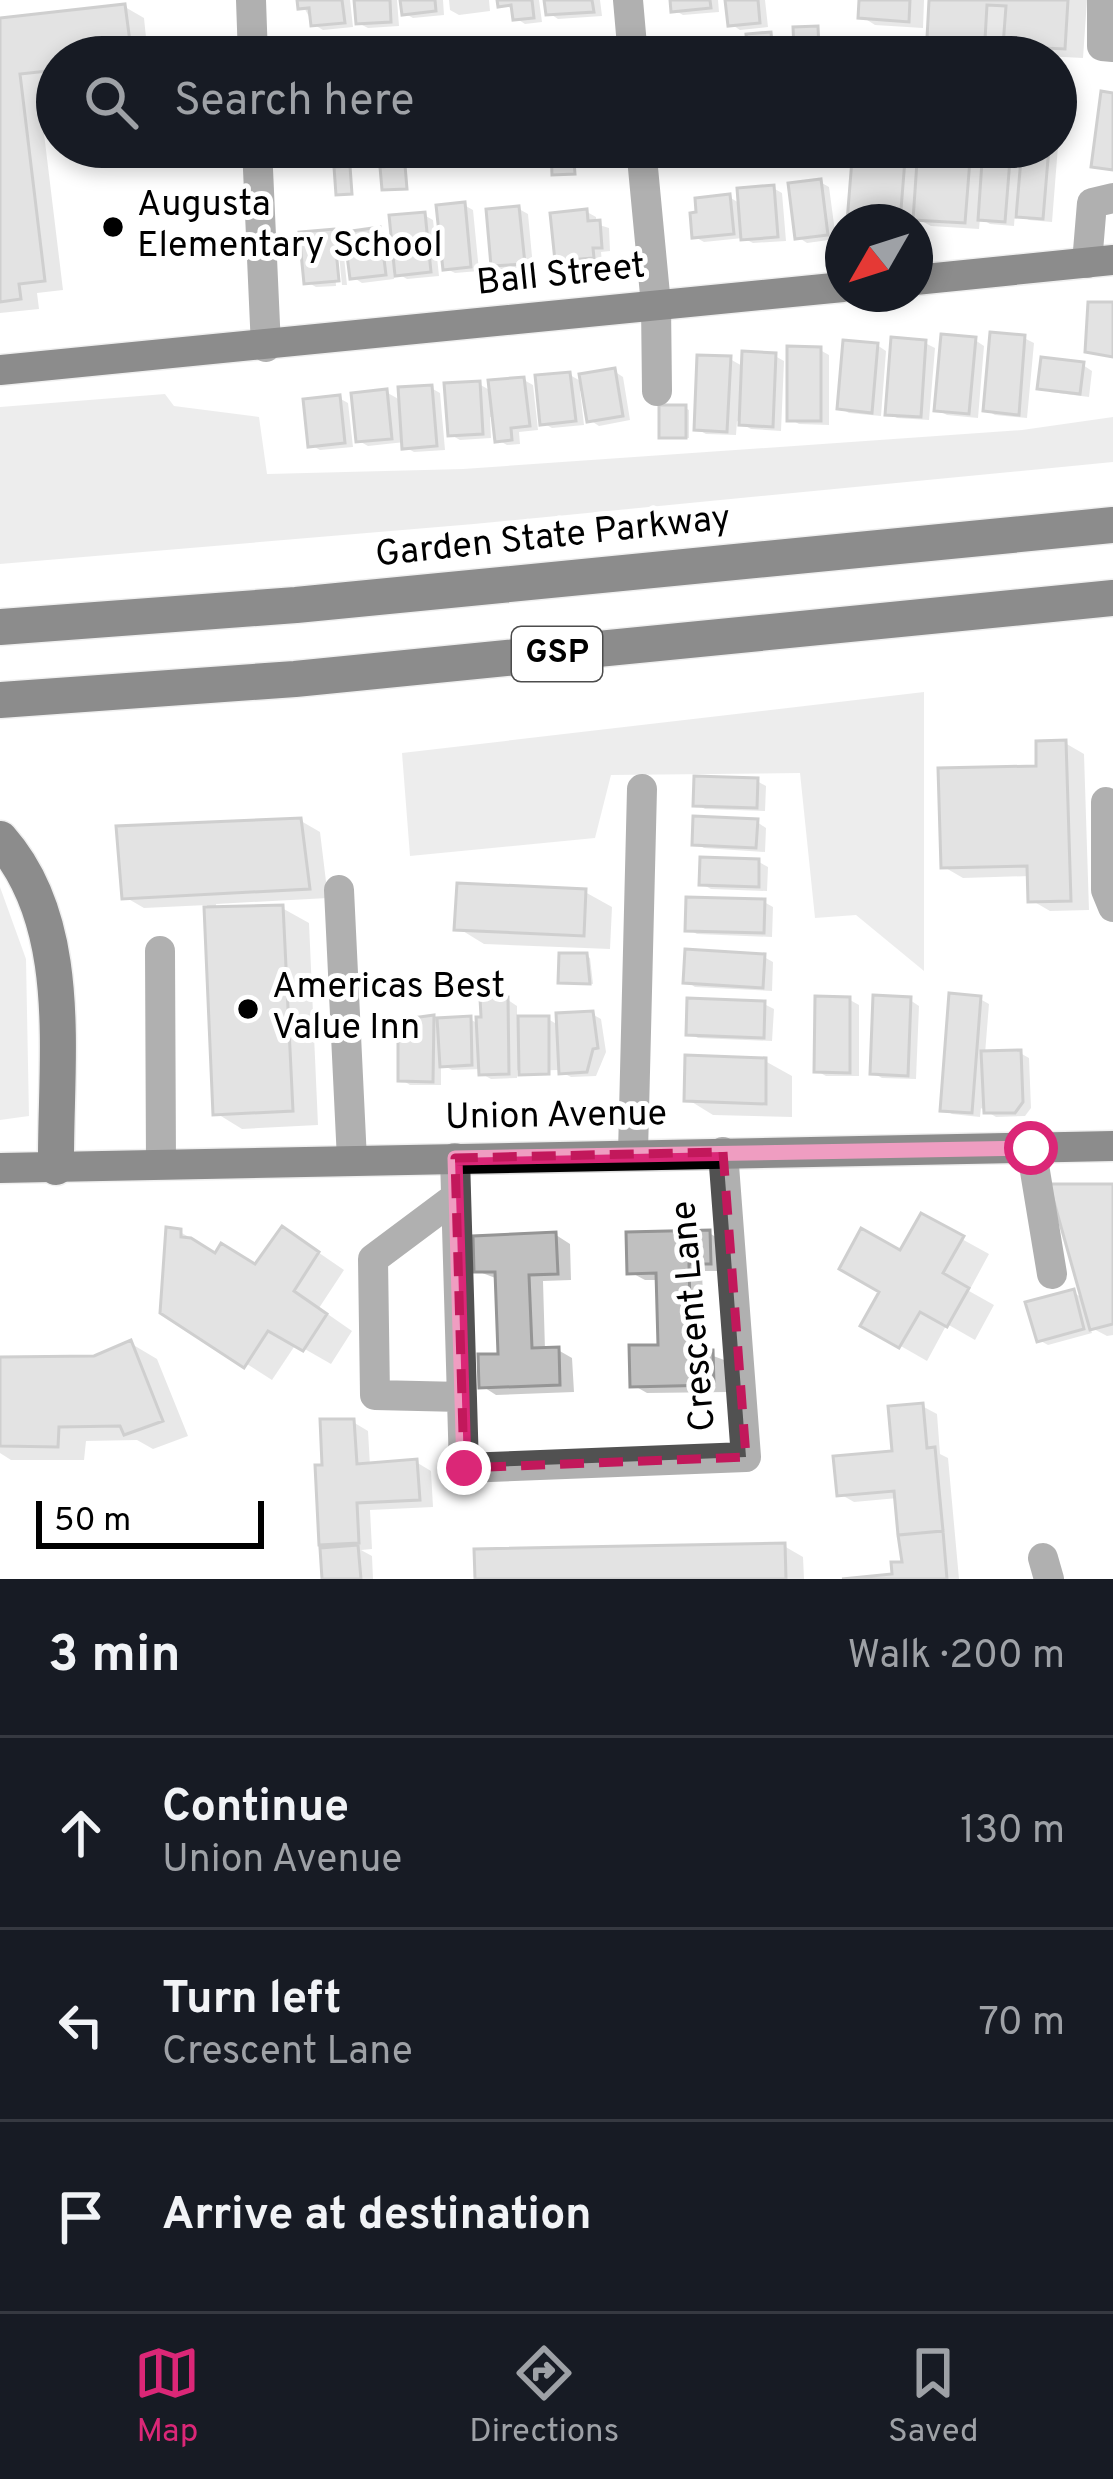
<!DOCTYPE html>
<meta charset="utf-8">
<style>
:root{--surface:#171b24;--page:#242831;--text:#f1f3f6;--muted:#9ea1a6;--line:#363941;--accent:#db2777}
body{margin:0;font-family:Overpass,sans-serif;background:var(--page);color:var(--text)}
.compass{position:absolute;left:825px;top:204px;width:108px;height:108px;border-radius:50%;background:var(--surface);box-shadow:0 6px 18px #0003;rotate:231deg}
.scale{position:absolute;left:36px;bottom:30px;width:228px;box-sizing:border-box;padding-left:12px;border:6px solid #000;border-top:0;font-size:33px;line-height:42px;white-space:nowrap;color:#000;-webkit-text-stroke:9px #fff;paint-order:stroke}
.stop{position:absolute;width:36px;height:36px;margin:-27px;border:9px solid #db2777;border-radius:50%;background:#fff}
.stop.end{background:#db2777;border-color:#fff;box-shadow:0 3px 12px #0008}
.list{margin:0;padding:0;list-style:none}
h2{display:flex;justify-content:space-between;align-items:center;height:156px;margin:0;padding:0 48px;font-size:51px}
h2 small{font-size:39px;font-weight:400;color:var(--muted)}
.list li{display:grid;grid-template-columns:78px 1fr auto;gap:36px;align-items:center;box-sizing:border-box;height:192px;padding:0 48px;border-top:3px solid var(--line)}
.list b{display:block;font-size:45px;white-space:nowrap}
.list p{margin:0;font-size:39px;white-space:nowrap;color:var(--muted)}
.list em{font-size:39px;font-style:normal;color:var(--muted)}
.icon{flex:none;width:66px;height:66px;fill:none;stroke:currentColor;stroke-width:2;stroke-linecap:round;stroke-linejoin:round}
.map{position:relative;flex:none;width:1113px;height:1579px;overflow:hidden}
.search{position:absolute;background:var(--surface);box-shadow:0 6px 18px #0003;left:36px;right:36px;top:36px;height:132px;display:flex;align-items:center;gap:30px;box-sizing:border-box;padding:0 42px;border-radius:66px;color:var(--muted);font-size:45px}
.sheet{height:732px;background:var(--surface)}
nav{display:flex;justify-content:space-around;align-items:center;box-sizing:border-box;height:168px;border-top:3px solid var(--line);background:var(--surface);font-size:33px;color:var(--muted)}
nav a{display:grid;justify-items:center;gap:6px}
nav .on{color:var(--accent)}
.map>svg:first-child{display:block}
.green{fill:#d8d8d8}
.shadow{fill:#0003}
.building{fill:#c0c0c0;stroke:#959595;stroke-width:3}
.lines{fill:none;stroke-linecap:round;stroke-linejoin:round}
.major-casing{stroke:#dbdbdb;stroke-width:33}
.highway-casing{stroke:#dbdbdb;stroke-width:39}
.minor{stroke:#515151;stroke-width:30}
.major{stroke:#000;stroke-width:30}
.highway{stroke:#000;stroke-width:36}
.route{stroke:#db2777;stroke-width:15}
.marked{fill:none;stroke:#c2185b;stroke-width:9;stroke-dasharray:24 15;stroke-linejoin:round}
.poi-dot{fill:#000;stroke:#fff;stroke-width:4.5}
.labels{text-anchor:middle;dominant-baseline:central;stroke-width:10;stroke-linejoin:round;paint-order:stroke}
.shield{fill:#fff;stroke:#4c4c4c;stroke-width:3}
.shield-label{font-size:33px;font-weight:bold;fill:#000}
.poi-label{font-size:36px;fill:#000;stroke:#fff;text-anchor:start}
.street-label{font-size:36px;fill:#000;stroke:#fff}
</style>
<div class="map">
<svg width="1113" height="1579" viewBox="0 0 1113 1579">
<rect width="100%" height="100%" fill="#fff"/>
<!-- green -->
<path class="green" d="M165,394L174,406L259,417L267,474L463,469L1022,430L1113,417V462L474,524L0,564V407Z
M924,692V971L856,915L815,918L800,773L611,775L595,838L410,856L402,753Z
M0,887L26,959L29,1116L0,1120Z"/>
<!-- shadow -->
<path class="shadow" d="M300,0H350L353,27L323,30L313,24Z
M357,0H397L399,26L368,28L358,23Z
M403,0H443L444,15L413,18L404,13Z
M449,0H489L490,11L459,15L450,10Z
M500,0H539L542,22L525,24L516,18L515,9L501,5Z
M547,0H600L602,16L558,19L549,13Z
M672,0H718L719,12L683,15L674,10Z
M728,0H765L768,27L740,30L731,24Z
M862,0H924L923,28L875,25L861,16Z
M932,0H1087L1083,58L1025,55L1004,43L1003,57H931Z
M125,7L144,18L148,57H57V82L38,84L63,290L37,293L39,309L0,313V21Z
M497,51L501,57H468V55Z
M1056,145L1058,146L1052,222L1029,220L1015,212L1014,226L990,224L980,218L979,229L931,226L914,217V222H852L856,147H914L921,151V147H979L985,151L986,147H1018L1025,151V147Z
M116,147H204L205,157L136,165L116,154Z
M323,147H419V156L338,162L323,153Z
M820,182L829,187L836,239L807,243L798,237Z
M773,188L782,193L786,241L753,243L743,238L704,242L695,237L729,197L741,204Z
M464,205L473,210L479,271L455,273L445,268Z
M519,209L528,214L533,267L503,270L494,265Z
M587,212L596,217V224L609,228L610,251L601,252L602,262L567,265L557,259Z
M424,215L433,220L439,276L407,279L393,271L394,279L362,283L353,277L349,246L343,247L347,285H342L337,235L348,241L379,230L395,239Z
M333,232L336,286L316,287L307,282L302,235Z
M1024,338L1034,343L1027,418L995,415L986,410Z
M975,340L984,346L978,418L947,415L937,410Z
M925,343L935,348L929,420L897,418L888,413Z
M877,345L886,351L881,416L849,413L840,408Z
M820,350L829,355V425L799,424L790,419Z
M775,356L784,361L781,431L751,429L737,421L736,435L706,434L697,429L730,359L744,367Z
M1083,365L1092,371L1089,397L1050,392L1041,387Z
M614,371L623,377L630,420L599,426L590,420L585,391H580L584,425L552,428L543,423L570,375L584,383Z
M524,380L533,385L538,430L519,432L520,444L507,445L498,440L495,417H490L491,438L460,440L451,435L479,384L493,392Z
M431,388L440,393L445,450L414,452L405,447V442L368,446L359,441L386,392L402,401Z
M339,398L348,403L353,447L320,450L311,445Z
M685,408L689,410V438H665Z
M1065,743L1084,754L1089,910L1050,911L1031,900L1030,876L963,878L944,867Z
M757,781L766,786L765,811L705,809L696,804Z
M301,821L320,832L328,898L216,904V910L282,908L309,923L318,1125L242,1129L216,1113L207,905L144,908L125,897Z
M757,822L766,828L765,852L704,848L695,843Z
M759,862L768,867L767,891L711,889L702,884Z
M585,892L612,907L610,949L484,944L458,928Z
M764,902L773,907L772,937L697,934L688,929Z
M587,956L590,958L593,984L561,982Z
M764,957L773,962L772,991L695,987L686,981Z
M980,999L989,1004L985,1054L1020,1053L1029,1058L1031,1108L1025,1116L996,1117L981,1108L980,1117L952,1114L943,1109Z
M508,1000L517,1006V1019H548L560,1026L592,1014L601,1019L606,1052L596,1076L571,1077L557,1070L527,1071V1076L517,1070V1078L491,1079L482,1074V1069L452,1070L441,1064V1085H410L401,1079L433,1018L470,1019L480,1025Z
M850,1000L859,1005V1076H826L817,1071Z
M910,1000L919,1006L916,1079L882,1078L873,1073Z
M764,1004L774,1009L772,1041L698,1038L689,1033Z
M765,1061L792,1076V1117L713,1115L687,1099Z
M1113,1187V1335L1107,1336L1090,1327L1092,1333L1048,1345L1039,1340L1073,1292L1084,1299Z
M922,1217L989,1254L969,1291L994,1305L975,1340L947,1324L927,1361L864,1325Z
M180,1232L207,1247V1251L257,1267L309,1246L344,1270L319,1308L352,1331L331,1364L296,1344L272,1380L163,1311Z
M709,1233L723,1241L724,1271H702L705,1353L727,1361L728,1392L647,1393L633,1385L661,1348L659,1280H645L630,1272Z
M556,1235L570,1244L571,1280L543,1281L545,1350H558L572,1358L574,1392L496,1395L482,1386L501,1357L498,1279L477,1271Z
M130,1343L157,1359L188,1436L153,1449L137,1440L86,1441L84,1460H11L0,1453V1360L95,1359Z
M922,1406L937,1414L940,1454L948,1458L959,1579H867L895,1577L905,1565L898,1498L854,1502L840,1494L895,1454Z
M353,1422L368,1431L370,1466L416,1462L431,1471L433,1507L370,1510L372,1549L361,1550L372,1556L373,1579H323L334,1550L322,1543L325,1468Z
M784,1546L803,1557L804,1579H478Z"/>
<!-- building -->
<path class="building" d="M297,0H342L345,23L311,26L309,8L298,9Z
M354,0H390L391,22L356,24Z
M400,0H435L436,11L402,15Z
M497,0H532L534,18L513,20L511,5L498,7Z
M544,0H592L594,12L546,15Z
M670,0H710L711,8L671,12Z
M725,0H758L760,23L728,26Z
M859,0H910L909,22L858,18Z
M929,0H1068L1065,49L1003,46L1006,6L987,5L984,57H926Z
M125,4L132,57H57V74V70L20,74L45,281L19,284L21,299L0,302V18Z
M818,26L819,50H794L793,27Z
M771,32L773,55L748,57L746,34Z
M1101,91L1113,93V170L1091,167Z
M320,147H406V150L320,155Z
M853,147H906L900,222H847Z
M918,147H971L965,223L913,220Z
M983,147H1011L1005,222L978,220Z
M1022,147H1049L1043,219L1016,217Z
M573,148L575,174L552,175L551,149Z
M405,165L407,189L382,190L380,167Z
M350,166L352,194L336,195L334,167Z
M821,179L828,235L795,239L788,183Z
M774,185L778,237L741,240L737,188Z
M730,194L734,234L692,238L690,213L696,212L695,198Z
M465,202L471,267L443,270L436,205Z
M519,206L525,264L491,266L486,209Z
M587,209L588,221L600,220L602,248H593L594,258L555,261L550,213Z
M425,212L431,272L395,276L389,215Z
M380,227L386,275L350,279L344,232Z
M334,229L339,281L304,284L299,232Z
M1088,302H1113V357L1085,352Z
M990,332L1025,335L1019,415L983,411Z
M941,334L976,337L969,414L934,411Z
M891,337L926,340L921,417L885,415Z
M843,340L878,343L872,413L837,409Z
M787,346L821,347V421H787Z
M742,351L776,353L773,427L739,425Z
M697,355L731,356L727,432L694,430Z
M1041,357L1084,362L1080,394L1037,389Z
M615,368L623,416L587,422L579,374Z
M570,372L576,421L540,425L535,375Z
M524,377L530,426L511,428L512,440L495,442L488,380Z
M480,381L483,434L448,436L444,383Z
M432,385L437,446L402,449L398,387Z
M387,389L392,439L356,442L351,393Z
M340,395L345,443L308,447L303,399Z
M659,405H686V438H659Z
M1066,740L1071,901L1028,902L1027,866L941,868L938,768L1036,766V741Z
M694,776L758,778L757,808L693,806Z
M693,816L758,819L756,848L692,845Z
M301,818L310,889L122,899L116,826Z
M700,857L759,859V887L699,885Z
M457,883L586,889L584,936L454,930Z
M686,897L765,899L764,933L685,931Z
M283,905L293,1111L213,1115L204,907Z
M685,949L765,954L763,988L683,983Z
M559,953H587L590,984L558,983Z
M949,993L981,996L972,1113L940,1111Z
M873,995L911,997L908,1076L870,1074Z
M815,996L850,997V1073L814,1072Z
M508,997L509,1074L479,1075L476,1017H481L480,998Z
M687,998L765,1001L764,1038L686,1035Z
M593,1011L598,1048L593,1049L587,1072L559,1074L556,1013Z
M434,1015L433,1082L398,1081V1020Z
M471,1016L472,1065L440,1067L437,1018Z
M518,1016H549V1074L519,1075Z
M1021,1050L1023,1102L1015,1113H984L981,1051Z
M685,1055L766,1058V1104L684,1101Z
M1049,1184H1113V1324L1090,1330Z
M921,1213L964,1236L943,1273L969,1288L947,1327L920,1312L899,1348L860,1326L879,1292L839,1269L861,1228L900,1250Z
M282,1226L319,1252L294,1291L327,1314L303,1351L268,1331L244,1368L160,1313L166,1227L181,1229V1237L191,1238L215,1253L221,1243L255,1264Z
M710,1230L711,1264H689L691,1350H713L714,1385L630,1387L629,1345H658L656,1273L627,1274L626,1232Z
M556,1232L558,1274L529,1275L532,1348L559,1347L560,1385L479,1388L478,1354H498L495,1272H474L473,1236Z
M1074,1289L1084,1329L1037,1342L1025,1302Z
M131,1340L163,1421L124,1435L120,1426L59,1427L58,1447L0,1446V1357L94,1356Z
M923,1403L927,1448L935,1447L943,1531L898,1535L894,1491L837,1496L833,1456L892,1451L888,1406Z
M320,1419H354L357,1464L417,1459L420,1500L357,1503L359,1543L319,1545L315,1465H322Z
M943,1531L947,1579H842L892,1574L891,1562H902L898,1535Z
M785,1543L786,1579H475L474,1549Z
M358,1545L361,1579H322L320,1548Z"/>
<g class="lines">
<defs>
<path id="major" d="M915,280L1113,260
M0,370L843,287
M0,1168L1113,1146"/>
<path id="highway" d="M0,627L296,605L1113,525
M0,700L295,679L1113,598
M0,839C76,925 55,1059 56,1167"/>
</defs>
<!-- major casing -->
<use href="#major" class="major-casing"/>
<!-- highway casing -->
<use href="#highway" class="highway-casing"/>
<!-- minor -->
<path class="minor" d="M251,0L253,57
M628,0L633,57
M1102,0V46L1113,47
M257,147L266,347
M641,147L656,305L657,391
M1087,263L1092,203L1113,198
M1106,802V890L1113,907
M339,890L352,1160
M160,951L161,1164
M1031,1147L1052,1274
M633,1153L642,789
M455,1158L464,1468L746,1457L723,1152
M456,1197L373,1259L375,1395L462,1397
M1043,1558L1049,1579"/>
<!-- major -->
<use href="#major" class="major"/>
<!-- highway -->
<use href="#highway" class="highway"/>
</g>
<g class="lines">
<!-- route -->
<path class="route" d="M464,1468L455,1158L1031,1148"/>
</g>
<!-- marked area -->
<path d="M0 0H1113V1579H0ZM723,1152L746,1457L464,1468L455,1158Z" fill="#fff" fill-opacity=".55" fill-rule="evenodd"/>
<path class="marked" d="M723,1152L746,1457L464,1468L455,1158Z"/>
<!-- markers -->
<g class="poi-dot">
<circle cx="113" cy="227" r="12"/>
<circle cx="248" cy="1009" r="12"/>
</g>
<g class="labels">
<!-- shield labels -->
<rect class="shield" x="512" y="627" width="90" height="54" rx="9"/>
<g class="shield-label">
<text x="557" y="654">GSP</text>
</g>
<!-- poi labels -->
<g class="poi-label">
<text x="137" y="206">Augusta<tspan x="137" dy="41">Elementary School</tspan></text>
<text x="272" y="988">Americas Best<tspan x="272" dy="41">Value Inn</tspan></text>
</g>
<!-- street labels -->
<g class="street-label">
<text transform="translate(561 276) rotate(-6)">Ball Street</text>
<text transform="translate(553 538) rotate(-6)">Garden State Parkway</text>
<text transform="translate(556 1117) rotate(-1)">Union Avenue</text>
<text transform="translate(695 1316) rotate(-95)">Crescent Lane</text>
</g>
</g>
</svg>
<svg class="compass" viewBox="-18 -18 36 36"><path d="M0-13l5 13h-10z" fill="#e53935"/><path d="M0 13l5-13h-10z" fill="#9ea1a6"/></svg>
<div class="scale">50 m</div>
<div class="stop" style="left:1031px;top:1148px"></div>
<div class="stop end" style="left:464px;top:1468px"></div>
<div class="search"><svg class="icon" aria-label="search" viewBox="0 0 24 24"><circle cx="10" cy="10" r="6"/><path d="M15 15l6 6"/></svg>Search here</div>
</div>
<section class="sheet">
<h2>3 min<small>Walk · 200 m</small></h2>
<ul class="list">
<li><svg class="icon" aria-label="ahead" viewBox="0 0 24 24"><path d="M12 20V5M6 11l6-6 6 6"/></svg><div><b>Continue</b><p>Union Avenue</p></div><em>130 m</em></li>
<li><svg class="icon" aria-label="left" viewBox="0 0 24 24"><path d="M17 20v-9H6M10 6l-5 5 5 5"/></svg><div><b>Turn left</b><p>Crescent Lane</p></div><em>70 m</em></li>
<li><svg class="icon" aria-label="arrive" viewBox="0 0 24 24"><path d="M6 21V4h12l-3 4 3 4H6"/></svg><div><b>Arrive at destination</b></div></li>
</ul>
</section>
<nav>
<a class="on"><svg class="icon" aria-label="map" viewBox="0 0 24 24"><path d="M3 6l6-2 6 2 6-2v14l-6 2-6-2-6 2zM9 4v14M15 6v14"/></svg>Map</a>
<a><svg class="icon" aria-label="directions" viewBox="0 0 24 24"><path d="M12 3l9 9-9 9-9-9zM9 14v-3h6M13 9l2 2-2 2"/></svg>Directions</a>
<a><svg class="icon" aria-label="saved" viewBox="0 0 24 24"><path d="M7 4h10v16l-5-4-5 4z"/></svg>Saved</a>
</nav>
